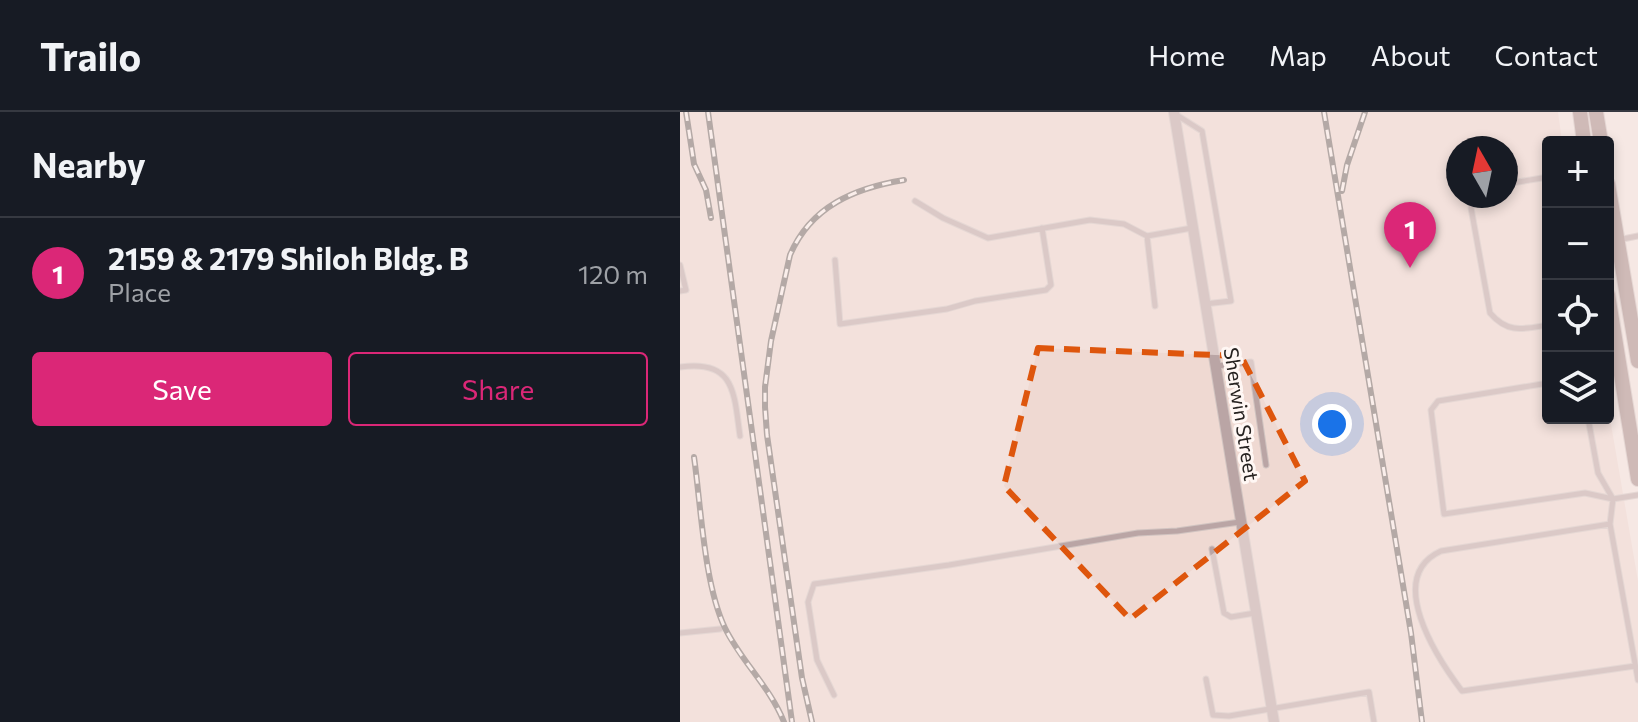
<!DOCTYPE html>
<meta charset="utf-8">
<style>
:root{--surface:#171b24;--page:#20242c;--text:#f1f3f6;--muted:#9ea1a6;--line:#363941;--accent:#db2777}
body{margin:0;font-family:Commissioner,sans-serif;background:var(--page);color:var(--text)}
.controls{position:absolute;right:24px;top:24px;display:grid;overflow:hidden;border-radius:8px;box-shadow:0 4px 12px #0003}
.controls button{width:72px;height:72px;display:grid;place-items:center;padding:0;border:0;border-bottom:2px solid var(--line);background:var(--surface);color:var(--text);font:40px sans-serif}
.compass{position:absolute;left:766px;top:24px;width:72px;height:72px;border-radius:50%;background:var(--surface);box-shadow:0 4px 12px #0003;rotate:351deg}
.you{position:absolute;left:652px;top:312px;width:28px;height:28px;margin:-20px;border:6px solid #fff;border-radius:50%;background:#1a73e8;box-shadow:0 0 0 12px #1a73e833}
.badge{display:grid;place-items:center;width:52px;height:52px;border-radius:50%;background:var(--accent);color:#fff;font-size:26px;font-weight:700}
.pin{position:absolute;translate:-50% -66px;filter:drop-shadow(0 2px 4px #0008)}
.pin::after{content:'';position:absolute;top:42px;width:28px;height:24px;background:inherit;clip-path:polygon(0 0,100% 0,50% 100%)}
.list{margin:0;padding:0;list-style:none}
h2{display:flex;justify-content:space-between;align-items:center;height:104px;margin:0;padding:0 32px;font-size:34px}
h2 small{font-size:26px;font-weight:400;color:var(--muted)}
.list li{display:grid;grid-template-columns:52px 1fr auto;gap:24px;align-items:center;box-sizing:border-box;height:112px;padding:0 32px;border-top:2px solid var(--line)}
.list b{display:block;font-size:30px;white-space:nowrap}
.list p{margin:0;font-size:26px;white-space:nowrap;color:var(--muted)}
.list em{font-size:26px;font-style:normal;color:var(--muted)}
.actions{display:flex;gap:16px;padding:24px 32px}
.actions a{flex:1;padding:18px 0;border:2px solid var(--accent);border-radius:8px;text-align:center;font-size:28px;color:var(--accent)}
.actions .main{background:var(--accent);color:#fff}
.icon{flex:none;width:44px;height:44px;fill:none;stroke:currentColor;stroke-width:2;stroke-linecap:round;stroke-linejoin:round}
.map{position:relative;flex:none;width:958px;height:610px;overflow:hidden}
header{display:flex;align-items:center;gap:48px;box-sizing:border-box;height:112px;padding:0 40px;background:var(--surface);border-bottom:2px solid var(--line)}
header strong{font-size:38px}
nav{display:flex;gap:44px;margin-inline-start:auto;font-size:28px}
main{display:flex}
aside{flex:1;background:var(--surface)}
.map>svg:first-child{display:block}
.built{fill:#efd9d2;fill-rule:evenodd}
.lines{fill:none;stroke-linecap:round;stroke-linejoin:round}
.lane-casing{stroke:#d1c4c1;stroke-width:7}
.street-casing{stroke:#d1c4c1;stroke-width:12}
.secondary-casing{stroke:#d1c4c1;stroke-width:16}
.lane{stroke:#baa5a5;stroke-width:5}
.street{stroke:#baa5a5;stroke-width:10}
.secondary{stroke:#a18382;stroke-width:14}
.rail-casing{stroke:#655e5b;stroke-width:6}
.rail{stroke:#fff7f4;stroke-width:3;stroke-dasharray:9;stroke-linecap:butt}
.marked{fill:none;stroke:#de560d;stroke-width:6;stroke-dasharray:16 10;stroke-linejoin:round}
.labels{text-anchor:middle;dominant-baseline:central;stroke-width:6;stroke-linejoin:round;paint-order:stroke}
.street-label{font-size:20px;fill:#262220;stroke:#fff7f4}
</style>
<header>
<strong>Trailo</strong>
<nav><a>Home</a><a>Map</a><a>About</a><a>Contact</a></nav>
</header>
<main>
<aside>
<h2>Nearby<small></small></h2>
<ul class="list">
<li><span class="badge">1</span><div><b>2159 &amp; 2179 Shiloh Bldg. B</b><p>Place</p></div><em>120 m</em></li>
</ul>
<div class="actions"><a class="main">Save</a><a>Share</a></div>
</aside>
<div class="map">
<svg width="958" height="610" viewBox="0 0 958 610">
<rect width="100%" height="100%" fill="#f6e8e4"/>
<!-- built -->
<path class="built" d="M0,0H878L882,30H868V306H928V295L958,469V610H0ZM778,36H826V84H778Z"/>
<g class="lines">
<defs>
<path id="lane" d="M495,2L522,19L551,189L525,192
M826,72L868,65
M796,84L791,96L810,201C828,222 843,217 868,213
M235,89L263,106L308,126L410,108L444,112L467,124L512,116
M467,124L475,194
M938,128L958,124
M155,148L160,212L267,197L295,189L366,178L371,173L362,116
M0,153L6,178L0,179
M537,254L571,250L586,353
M0,255C55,247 54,281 60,324
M928,259L938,253
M868,271L758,289L751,298L764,402L905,381L933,387L958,383
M908,306L918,361L933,387L930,412L958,568
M930,412L761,439C704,465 757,546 782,579L955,554
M532,437L544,501L551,505L575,501
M0,521L40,517
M526,567L533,603L549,604L689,580L694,610
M154,583L137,548L128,490L134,472L269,453L458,421L497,419L560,410"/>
<path id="street" d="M494,0L594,610"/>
<path id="secondary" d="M900,0L904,30
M916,0L921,30
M928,72L958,249
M928,183L958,367"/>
</defs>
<!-- lane casing -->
<use href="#lane" class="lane-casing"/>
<!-- street casing -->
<use href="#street" class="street-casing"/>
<!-- secondary casing -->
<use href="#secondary" class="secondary-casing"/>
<!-- lane -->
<use href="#lane" class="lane"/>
<!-- street -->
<use href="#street" class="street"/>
<!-- secondary -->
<use href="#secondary" class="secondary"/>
<defs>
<path id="rail" d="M6,0L14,52L26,78L31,106
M28,0L112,610
M644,0L731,521L742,610
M662,79L667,53L685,0
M14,345C21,394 24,472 45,516C61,549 90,575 104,610
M132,610L122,566L87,323L85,295V275L91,229L110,143C131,94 175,76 224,68"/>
</defs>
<!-- rail casing -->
<use href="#rail" class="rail-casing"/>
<!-- rail -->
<use href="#rail" class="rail"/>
</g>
<!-- marked area -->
<path d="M0 0H958V610H0ZM358,236L561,244L625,369L450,507L324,374Z" fill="#f6e8e4" fill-opacity=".55" fill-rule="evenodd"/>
<path class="marked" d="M358,236L561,244L625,369L450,507L324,374Z"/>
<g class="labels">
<!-- street labels -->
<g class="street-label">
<text transform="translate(562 302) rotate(81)">Sherwin Street</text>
</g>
</g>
</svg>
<div class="controls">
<button>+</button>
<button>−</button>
<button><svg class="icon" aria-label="locate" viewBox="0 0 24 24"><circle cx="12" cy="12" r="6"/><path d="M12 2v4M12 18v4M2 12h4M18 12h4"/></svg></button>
<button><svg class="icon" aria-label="layers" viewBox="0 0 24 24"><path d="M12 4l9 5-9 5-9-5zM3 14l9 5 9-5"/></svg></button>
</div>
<svg class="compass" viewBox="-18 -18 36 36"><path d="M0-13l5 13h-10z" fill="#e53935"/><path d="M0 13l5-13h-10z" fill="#9ea1a6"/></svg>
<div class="you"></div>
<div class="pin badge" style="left:730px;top:156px">1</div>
</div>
</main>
